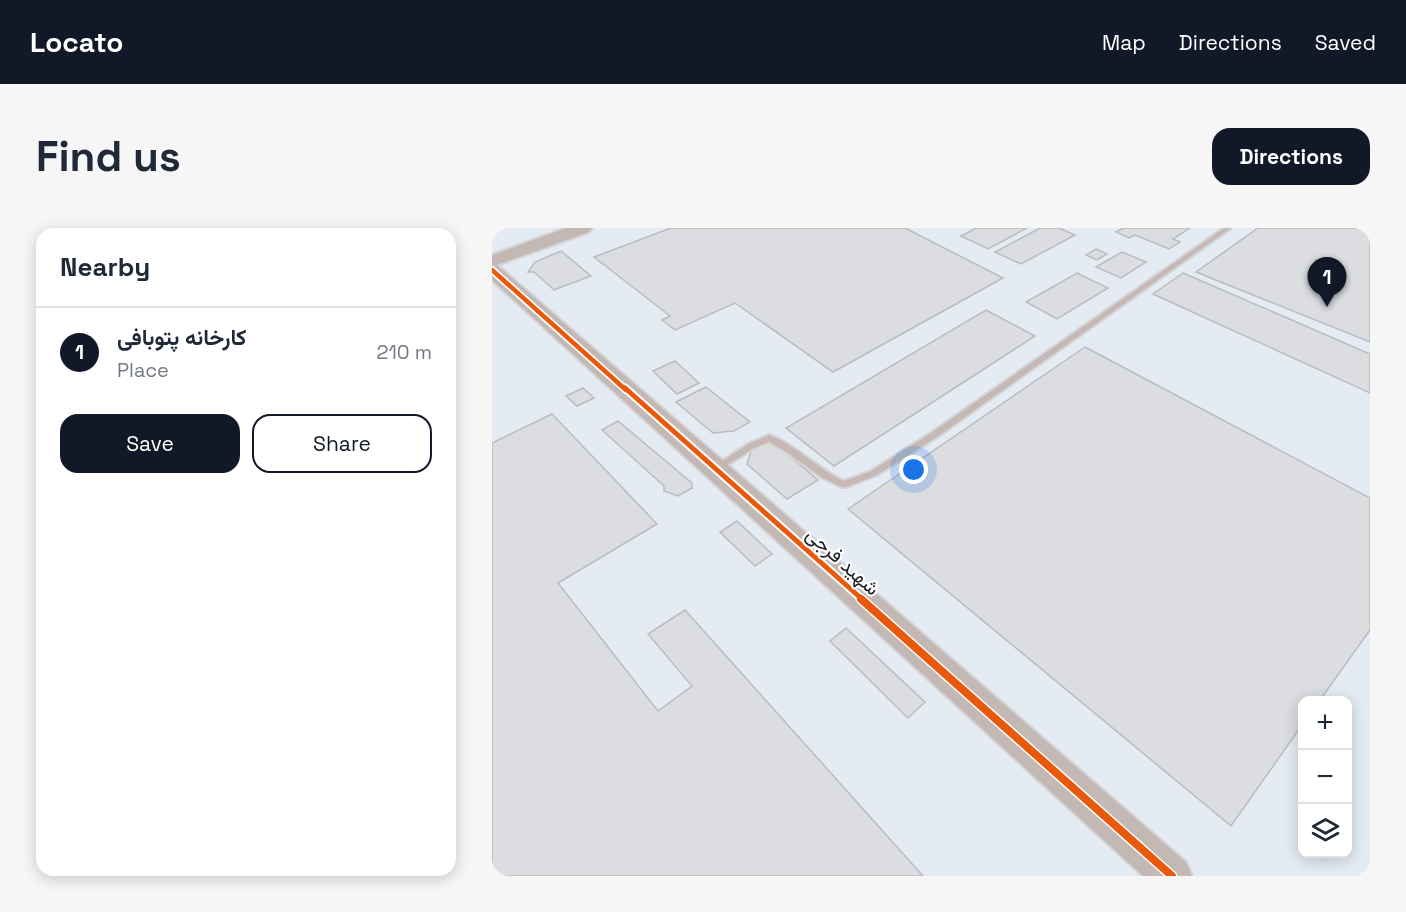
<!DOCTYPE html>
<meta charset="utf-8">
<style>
:root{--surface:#fff;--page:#f6f6f7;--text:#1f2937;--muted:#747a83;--line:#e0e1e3;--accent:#111827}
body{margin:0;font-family:"Space Grotesk",Vazirmatn,sans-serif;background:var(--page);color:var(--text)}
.controls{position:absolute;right:18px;bottom:18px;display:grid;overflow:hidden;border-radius:12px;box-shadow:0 3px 15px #0003}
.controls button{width:54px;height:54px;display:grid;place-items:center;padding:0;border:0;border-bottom:2px solid var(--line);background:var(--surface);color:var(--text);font:30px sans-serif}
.you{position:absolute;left:422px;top:242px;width:21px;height:21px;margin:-15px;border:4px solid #fff;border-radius:50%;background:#1a73e8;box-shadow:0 0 0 9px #1a73e833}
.badge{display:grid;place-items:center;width:39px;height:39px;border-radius:50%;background:var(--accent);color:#fff;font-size:20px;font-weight:700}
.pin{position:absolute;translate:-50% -50px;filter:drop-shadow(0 2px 3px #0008)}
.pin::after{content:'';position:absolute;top:32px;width:21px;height:18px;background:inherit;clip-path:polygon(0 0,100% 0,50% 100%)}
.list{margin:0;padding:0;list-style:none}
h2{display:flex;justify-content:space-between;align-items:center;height:78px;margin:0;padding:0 24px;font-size:26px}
h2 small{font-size:20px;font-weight:400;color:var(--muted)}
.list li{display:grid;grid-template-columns:39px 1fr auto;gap:18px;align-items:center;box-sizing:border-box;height:90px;padding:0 24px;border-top:2px solid var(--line)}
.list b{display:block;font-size:22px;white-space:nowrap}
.list p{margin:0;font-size:20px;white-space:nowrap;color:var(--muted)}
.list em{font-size:20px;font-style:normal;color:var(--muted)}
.actions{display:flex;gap:12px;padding:18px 24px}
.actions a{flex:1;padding:14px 0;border:2px solid var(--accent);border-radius:18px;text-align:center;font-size:21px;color:var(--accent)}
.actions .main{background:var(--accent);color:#fff}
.icon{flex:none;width:33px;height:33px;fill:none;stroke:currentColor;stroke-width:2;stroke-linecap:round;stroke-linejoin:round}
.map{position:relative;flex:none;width:878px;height:648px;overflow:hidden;border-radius:18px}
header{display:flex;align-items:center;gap:36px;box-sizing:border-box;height:84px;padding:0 30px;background:var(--accent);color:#fff}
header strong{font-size:28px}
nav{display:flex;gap:33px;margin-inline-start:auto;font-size:21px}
.intro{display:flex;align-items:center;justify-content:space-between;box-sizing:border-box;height:144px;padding:0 36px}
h1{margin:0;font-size:42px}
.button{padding:15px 27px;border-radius:18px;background:var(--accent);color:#fff;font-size:21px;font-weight:700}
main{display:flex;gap:36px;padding:0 36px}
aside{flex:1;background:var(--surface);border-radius:18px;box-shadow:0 3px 15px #0003}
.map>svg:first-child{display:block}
.built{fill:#e4ebf3;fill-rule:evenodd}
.building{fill:#dbdde0;stroke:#babcbf;stroke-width:1.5}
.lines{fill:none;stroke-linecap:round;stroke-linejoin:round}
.lane-casing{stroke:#d3d5d8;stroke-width:4}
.secondary-casing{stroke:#d3d5d8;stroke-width:4}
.lane{fill:#c6b9b5;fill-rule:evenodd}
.secondary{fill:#c4b8b5;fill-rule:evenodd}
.cycleway-far2-casing{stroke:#fff;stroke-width:8}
.cycleway-far1-casing{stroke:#fff;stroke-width:9}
.cycleway-casing{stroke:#fff;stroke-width:11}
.cycleway-far2{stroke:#e8590c;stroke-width:4.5}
.cycleway-far1{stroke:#e8590c;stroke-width:5}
.cycleway{stroke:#e8590c;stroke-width:8}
.labels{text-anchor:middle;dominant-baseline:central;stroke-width:4.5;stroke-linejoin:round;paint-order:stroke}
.street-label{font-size:20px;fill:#1d2024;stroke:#fff}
</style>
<header>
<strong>Locato</strong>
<nav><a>Map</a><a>Directions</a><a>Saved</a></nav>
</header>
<div class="intro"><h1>Find us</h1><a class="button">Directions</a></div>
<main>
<aside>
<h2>Nearby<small></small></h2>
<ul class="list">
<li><span class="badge">1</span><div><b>کارخانه پتوبافی</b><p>Place</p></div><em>210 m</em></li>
</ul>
<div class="actions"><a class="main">Save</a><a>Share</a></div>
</aside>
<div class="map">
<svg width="878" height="648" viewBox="0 0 878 648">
<rect width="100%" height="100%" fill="#f5f8fb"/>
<!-- built -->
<path class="built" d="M0,0H878V648H0ZM810,472H856V626H810Z"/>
<!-- building -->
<path class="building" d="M179,0H413L511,50L341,144L243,75L183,102L170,92L178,88L102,29Z
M484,0H535L496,21L469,8Z
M548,0H567L583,7L529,36L503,24Z
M631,0H698L681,11L688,14L677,21L643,7L637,10L624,4Z
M766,0H878V114L704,44Z
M604,21L615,26L605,32L594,27Z
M69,23L99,48L62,62L42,44H36L43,34Z
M630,24L654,34L629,50L604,39Z
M585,45L616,60L565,91L534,74Z
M691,45L878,126V165L661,66Z
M494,82L543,108L342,238L294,200Z
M593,119L878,270V402L828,472H810V497L739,598L356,281Z
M183,133L207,155L185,166L161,143Z
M214,159L258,194L242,203L221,205L184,174Z
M91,160L102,170L85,178L74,168Z
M60,186L165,296L66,355L166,483L200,458L156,406L193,382L431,648H0V215Z
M126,193L200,255V260L186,268L172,263V258L110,202Z
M278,211L326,252L295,271L255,236L260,221Z
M245,293L280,326L263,338L228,304Z
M354,400L433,474L416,490L338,413Z"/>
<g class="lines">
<defs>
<path id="lane" d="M732,0H739L445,209L385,247L355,259H349L329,249L293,223L277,214L262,220L226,243L223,244L218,241L256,216L277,207C305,217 325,241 352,253L379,243L439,205Z"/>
<path id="secondary" d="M74,0H100L97,4L5,37L694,634L700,648H651L0,52V27Z"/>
</defs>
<!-- lane casing -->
<use href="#lane" class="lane-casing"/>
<!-- secondary casing -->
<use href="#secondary" class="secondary-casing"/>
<!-- lane -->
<use href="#lane" class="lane"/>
<!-- secondary -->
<use href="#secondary" class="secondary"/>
<defs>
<path id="cycleway-far2" d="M0,42L134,162"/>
<path id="cycleway-far1" d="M133,160L371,372"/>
<path id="cycleway" d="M369,371L680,648"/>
</defs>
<!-- cycleway-far2 casing -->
<use href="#cycleway-far2" class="cycleway-far2-casing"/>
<!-- cycleway-far1 casing -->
<use href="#cycleway-far1" class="cycleway-far1-casing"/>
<!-- cycleway casing -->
<use href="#cycleway" class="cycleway-casing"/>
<!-- cycleway-far2 -->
<use href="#cycleway-far2" class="cycleway-far2"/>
<!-- cycleway-far1 -->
<use href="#cycleway-far1" class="cycleway-far1"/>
<!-- cycleway -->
<use href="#cycleway" class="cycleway"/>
</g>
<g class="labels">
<!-- street labels -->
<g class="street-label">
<text transform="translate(351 333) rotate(42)">شهید فرجی</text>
</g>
</g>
</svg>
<div class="controls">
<button>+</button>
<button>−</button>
<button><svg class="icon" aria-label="layers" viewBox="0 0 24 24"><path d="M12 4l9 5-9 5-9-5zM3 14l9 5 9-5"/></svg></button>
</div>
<div class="you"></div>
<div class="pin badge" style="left:835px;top:79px">1</div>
</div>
</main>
